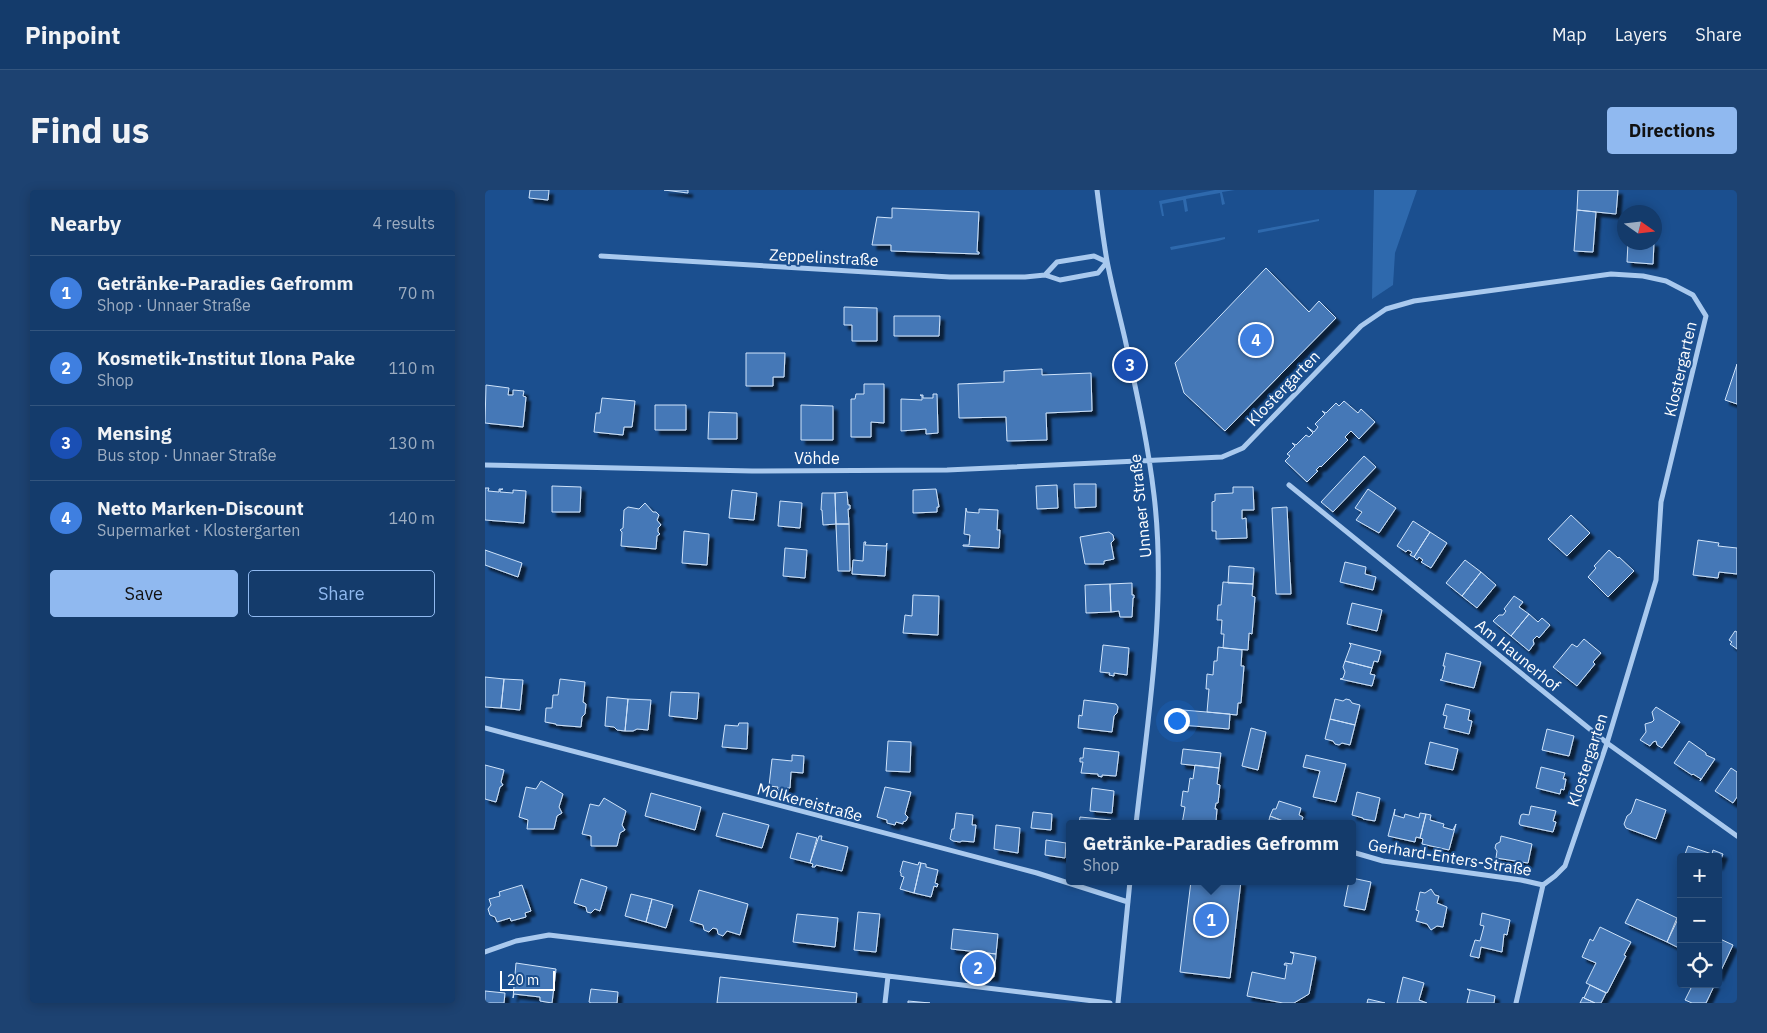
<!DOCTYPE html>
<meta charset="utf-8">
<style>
:root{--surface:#143b6b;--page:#1d4271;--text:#f1f3f6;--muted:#9dadc1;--line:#33557e;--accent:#90b9f0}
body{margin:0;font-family:"IBM Plex Sans",sans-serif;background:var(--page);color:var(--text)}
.controls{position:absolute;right:15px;bottom:15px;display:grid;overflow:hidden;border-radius:5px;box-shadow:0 2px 12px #0003}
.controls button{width:45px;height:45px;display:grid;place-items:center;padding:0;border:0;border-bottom:1px solid var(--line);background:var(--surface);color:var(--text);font:25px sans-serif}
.compass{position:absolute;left:1132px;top:15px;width:45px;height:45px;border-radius:50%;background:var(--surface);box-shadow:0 2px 12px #0003;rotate:104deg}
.scale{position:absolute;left:15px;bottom:12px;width:55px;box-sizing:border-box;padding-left:5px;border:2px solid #fff;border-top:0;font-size:14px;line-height:18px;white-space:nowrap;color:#fff;-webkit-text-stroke:4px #1b4f8f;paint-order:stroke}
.you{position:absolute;left:691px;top:530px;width:18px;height:18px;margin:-12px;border:4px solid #fff;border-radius:50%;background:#1a73e8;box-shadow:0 0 0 8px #1a73e833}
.badge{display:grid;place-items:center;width:32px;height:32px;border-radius:50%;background:var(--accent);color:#fff;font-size:16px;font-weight:700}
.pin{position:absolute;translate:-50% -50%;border:2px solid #fff;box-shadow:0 1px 5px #0006}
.popup{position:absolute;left:581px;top:630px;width:290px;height:65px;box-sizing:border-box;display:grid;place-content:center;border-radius:5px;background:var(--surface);filter:drop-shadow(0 1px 4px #0005);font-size:16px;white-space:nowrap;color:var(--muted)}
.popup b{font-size:19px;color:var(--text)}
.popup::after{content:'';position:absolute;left:50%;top:100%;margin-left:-10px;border:10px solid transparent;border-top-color:var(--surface)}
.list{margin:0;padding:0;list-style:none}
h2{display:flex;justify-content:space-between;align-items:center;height:65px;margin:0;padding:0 20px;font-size:21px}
h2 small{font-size:16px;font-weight:400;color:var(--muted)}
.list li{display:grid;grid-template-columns:32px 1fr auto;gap:15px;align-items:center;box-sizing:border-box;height:75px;padding:0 20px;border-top:1px solid var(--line)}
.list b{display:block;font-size:19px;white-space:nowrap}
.list p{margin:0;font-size:16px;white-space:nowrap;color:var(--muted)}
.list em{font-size:16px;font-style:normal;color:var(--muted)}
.actions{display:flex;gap:10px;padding:15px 20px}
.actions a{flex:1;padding:11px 0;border:1px solid var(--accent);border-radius:5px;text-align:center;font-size:18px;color:var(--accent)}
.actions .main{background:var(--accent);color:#111}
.icon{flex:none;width:28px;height:28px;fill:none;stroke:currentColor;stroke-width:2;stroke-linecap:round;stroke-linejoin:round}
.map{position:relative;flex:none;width:1252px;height:813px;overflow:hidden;border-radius:5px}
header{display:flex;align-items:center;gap:30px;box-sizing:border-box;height:70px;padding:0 25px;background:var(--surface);border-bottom:1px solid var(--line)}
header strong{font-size:24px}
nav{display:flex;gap:28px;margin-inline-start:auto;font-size:18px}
.intro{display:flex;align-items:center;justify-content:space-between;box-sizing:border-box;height:120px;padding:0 30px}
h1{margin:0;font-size:35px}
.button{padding:12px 22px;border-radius:5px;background:var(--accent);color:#111;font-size:18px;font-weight:700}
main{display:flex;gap:30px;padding:0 30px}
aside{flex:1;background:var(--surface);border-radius:5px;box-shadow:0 2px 12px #0003}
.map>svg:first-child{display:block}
.green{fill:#2e69ad}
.building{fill:#4478b7;stroke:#cfe3fa;filter:url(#shadow)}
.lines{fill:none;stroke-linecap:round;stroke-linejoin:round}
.minor{stroke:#a9c9ee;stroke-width:5}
.labels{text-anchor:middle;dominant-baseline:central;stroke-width:4;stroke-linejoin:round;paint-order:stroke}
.street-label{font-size:16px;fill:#fff;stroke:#1b4f8f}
</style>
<header>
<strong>Pinpoint</strong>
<nav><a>Map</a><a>Layers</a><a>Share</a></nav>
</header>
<div class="intro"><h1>Find us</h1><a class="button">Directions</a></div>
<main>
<aside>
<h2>Nearby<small>4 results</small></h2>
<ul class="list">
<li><span class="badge" style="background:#3f7fe0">1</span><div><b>Getränke-Paradies Gefromm</b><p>Shop · Unnaer Straße</p></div><em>70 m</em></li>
<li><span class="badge" style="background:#3f7fe0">2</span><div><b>Kosmetik-Institut Ilona Pake</b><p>Shop</p></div><em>110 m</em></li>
<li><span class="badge" style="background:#1a4fb4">3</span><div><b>Mensing</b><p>Bus stop · Unnaer Straße</p></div><em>130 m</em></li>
<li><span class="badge" style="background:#3f7fe0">4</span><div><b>Netto Marken-Discount</b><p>Supermarket · Klostergarten</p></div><em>140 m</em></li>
</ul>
<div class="actions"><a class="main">Save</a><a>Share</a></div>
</aside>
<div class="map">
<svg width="1252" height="813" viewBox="0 0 1252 813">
<defs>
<filter id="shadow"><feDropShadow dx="4.5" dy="4.5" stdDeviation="1" flood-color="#0009"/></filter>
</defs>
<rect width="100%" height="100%" fill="#1b4f8f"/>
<!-- green -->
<path class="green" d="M730,0H750L737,2L740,14L737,15L735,3L701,9L703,21L700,22L698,10L677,14L679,26H677L674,11Z
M889,0H932L910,63L908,95L887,109Z
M834,29V31L773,43V40Z
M740,47V49L733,51L686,60L685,57Z"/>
<!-- building -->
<path class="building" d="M45,0H64L63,10L44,8Z
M179,0H203V3Z
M1093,0H1133L1131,24L1092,20Z
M407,18L494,22L492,62H494V64L406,61V55H387L392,27L407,28Z
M1092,20L1111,22L1108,62L1089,61Z
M1143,52H1169L1168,74L1142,72Z
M781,78L824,122L834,111L851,128L740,241L699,203L690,173Z
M359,117L392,118V151H367V135H359Z
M409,126H455L454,146H409Z
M261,163H300L299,187H288V196H261Z
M1252,174V214L1240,210Z
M557,179V185L606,183L607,221L561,223L562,250L522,251L521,227L474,228L473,194L519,192V181Z
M379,194H399V233L386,232V247H366V209H370L371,204H379Z
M1,195L24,198L23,205H28V200L39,201L38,206L41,207L38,237L0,233Z
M448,204H452L453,243L441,244V239L416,241V209L437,210V206L435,205H438V208H448Z
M117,208L150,211L147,237H139L138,245L109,242L111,223H115Z
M859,211L873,223L876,219L890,232L874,249L866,241L860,247L863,250L836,277L835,276L831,280L833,281L822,292L800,271L805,266L802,264L810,256L807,253L811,255L821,245L824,247L828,243L822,237L829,242L833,237L830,234L840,224L837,221L841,223L851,213L854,216Z
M170,215H201V240H170Z
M316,215L348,216V250H316Z
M224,222L252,223V249H223Z
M879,266L891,277L848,322L836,312Z
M589,294H611V317L590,318Z
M572,295L573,318L552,319L551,296Z
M67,296L96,297L95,322H67Z
M748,297H768L769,320H757V329L761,328L762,348L731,349V341H727V312L730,311V304L748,303Z
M0,298H4L3,301L14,302V299H18L15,300V302L28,303V300L41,301L39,333L0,330Z
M451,299L454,317H452V322L428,323V300Z
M883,299L911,318L894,343L871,330L877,322L870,318Z
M247,300L272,303L269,330L244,328Z
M362,302L363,315H365V319H363L364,334H351L350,303Z
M337,303H350L351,334L338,335L337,320H336Z
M295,311L317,313L315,338L293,336Z
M160,313L168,322H171L174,325L172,330L176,335L173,338V342L175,344L172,346L171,359L136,356L137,342L135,340L138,338L139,320L143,317L154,319Z
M802,317L806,404H791L787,318Z
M481,318L482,322L494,323V319L513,320L512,340H515L514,358L478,356V355H484L485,345L479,344Z
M1086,325L1105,343L1082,366L1063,349Z
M928,331L945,342L929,367L925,365L927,362L923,360L921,362L912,356Z
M351,334H364L365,381H353Z
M199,341L224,344L222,375L197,373Z
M624,342L628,345L629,350L626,353L629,369L619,371V374H600L595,347Z
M945,342L962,353L946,378L936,372L938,370L934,367L932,370L929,367Z
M1213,350L1234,353L1233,356L1252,358V384L1234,382L1233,388L1208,385Z
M379,352H381L380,355L401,356L402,353L400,386L367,384L368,370L378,371Z
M300,358L322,360L320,388L298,386Z
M0,360L37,373L33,387L0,375Z
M1124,360L1133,368L1134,367L1149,381L1123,407L1103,387L1111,378L1109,376Z
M980,370L996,382L977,406L961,393Z
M860,372L881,377L880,384L891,387L888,400L855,392Z
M744,376L769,378L768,394L743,393Z
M996,382L1011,395L992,418L977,406Z
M738,392L768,394L767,406L770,407L767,444L764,443L763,460L738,458L739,444H736L737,430H732L733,415H736Z
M647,393V405H649V408H648L647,427H635L634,421L626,422L625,394Z
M625,394L626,422L601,423L600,395Z
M428,405L454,406L453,445L418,443L420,425L427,426Z
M1029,406L1038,412L1034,417L1044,424L1026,446L1008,431L1014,425H1018L1021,421L1019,419Z
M867,413L897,420L892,441L862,434Z
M1044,424L1053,432L1057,428L1065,435L1054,448L1052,446L1048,450L1049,454L1044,461L1026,446Z
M1250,441L1252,442V459L1245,454L1247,452L1244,450Z
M1099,449L1116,463L1108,472L1110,474L1092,496L1068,477L1087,454L1092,457Z
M864,453L896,461L893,472L889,471L887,478L860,471L866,455Z
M618,455L644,458L642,485L629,483V486L624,485L625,483L615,482Z
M733,457L757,460L756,476H759L756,513H753L752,525L722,522L724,499H721L722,484L728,485L729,471H732Z
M961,463L996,472L989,498L955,490L957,489L960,476H958Z
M860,471L887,478L885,484L890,485L887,496L855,489L858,488L860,482L858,477Z
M0,487L19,489L16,518L0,517Z
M19,489L38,490L35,520L16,518Z
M75,489L100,492L98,512L101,514L100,524L97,527L96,537L71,535V534L60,532L61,518H67L68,505H73Z
M186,502L214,503L212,529L184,526Z
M122,507L143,509L140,541L132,540L129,537L120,536Z
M143,509L166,510L163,540L152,539L148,541H140Z
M850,509L858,511L861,509L865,510L867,513L875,515L870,535L845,529Z
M599,510L631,514L633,517L632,523L629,526L627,542L593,538L594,525L597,526Z
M961,514L985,520L983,530L987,531L984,544L959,538L962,526L958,525Z
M1171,517L1195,532L1177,558L1172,555L1171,551L1168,552L1165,556L1155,550L1161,542L1160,534L1167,532L1169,530L1167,522Z
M698,520L745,524L744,539L697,535Z
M845,529L870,535L865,555L857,553L854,555L850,554L848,551L840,549Z
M254,533H263L262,559L237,557L240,535L253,536Z
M766,538L781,542L773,580L757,576Z
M1062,539L1089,546L1084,566L1057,560Z
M403,551L426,552L425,582L401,581Z
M1204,551L1221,563V565L1230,569L1215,591L1216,589L1208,584L1207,585L1189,573Z
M945,552L973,559L968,580L940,574Z
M599,558L634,562L631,586L617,585V587L613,586V584L596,583L598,572H595V568H598Z
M698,559L736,563L734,578L696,574Z
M307,565L319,566L318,583L306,582L305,598H302V601L292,600L293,597L284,596L287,569L307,571Z
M821,565L861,574L851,612L828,607L835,581L818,577Z
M0,575L19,580L16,592L18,595L15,597L11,612L0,609Z
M710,575L734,578L732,594L735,595L733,613H731L730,619H732L731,631H728V634H697L700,617L696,616L698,601L703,602L705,588L708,589Z
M1056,577L1080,583L1078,589H1081L1079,600L1076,599L1075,604L1051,598Z
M1246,578L1252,582V607L1248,613L1230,601Z
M56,591L78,604L74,617L77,623L72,626L69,639H42L43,630L34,627L41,597L51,599Z
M400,597L426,602L420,624L423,627L421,631L418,632V634L411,632L410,635L402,633V630L392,627Z
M607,598L629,601L627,623L605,621Z
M872,602L895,608L890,631L878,629V628L867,625Z
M166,603L216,617L210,640L160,626Z
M119,608L141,621L137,635L140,640L135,643L132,656H106V646L97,644L105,614L114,616Z
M1151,609L1181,620L1171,649L1141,638L1139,634L1142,626L1146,623Z
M794,611L816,618L814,625L818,627L816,634H806L785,626L788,619H791Z
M1046,616L1071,621L1068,631L1071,632L1068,642L1035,635L1034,633L1036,625L1038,624L1044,625Z
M910,619L909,625L919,628L920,624L934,628L935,623L941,624L935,648L931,647L930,652L903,646Z
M548,622L567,624L566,640L546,638Z
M238,623L284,635L277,658L231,646Z
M471,623L488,625L487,635H491L489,652L477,651L475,652L468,651L465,649L467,639H469Z
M941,624L946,625L945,630L959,634L958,637L968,640L971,634L964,660L937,654L938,649L935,648Z
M785,626L806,634H783Z
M595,627L626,630V634H594Z
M511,635L535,638L533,663L509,659Z
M312,643L332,648L325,673L305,668Z
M334,646H337L336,650L363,657L357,681L331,675L330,677H327L328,674L325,673Z
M1016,646L1047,654L1043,673L1011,668L1012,661L1010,658L1011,654L1015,652Z
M561,650L581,653L580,668L560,665Z
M1203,656L1227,664L1228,660L1238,664L1233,676V667H1199Z
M418,671L433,675L434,672L436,673L429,703L415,699L419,687L416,686V683L415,682Z
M436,673L441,674V677L453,680L450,693L453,694L452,697L449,696L446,707L429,703Z
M867,688L886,692L880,720L859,716L864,691H867Z
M96,689L122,697L115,721L110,719L106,723L102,722L101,717L89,713Z
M706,691H756L745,788L695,782Z
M37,695L46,721L40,723L41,727L26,731L25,728L12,732L10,727L5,725L3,719L6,715L4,709L15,706L14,702Z
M946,699L950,705L954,706L952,713L962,717L958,737L952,736L946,740L942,734L931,731L934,721L931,720L935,702L940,703Z
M214,700L263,714L255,745L242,741L238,746L233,744L232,739L228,738L224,742L219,740L218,735L205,731Z
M146,704L167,709L161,732L140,726Z
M167,709L188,715L181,738L161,732Z
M1152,709L1192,728L1182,752L1140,733Z
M373,722L395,724L391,762L369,760Z
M997,723L1025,730L1022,745L1019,744L1017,762L996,757L994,768L985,766L990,750L995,751L999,736L995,735Z
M312,724L353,728L350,757L308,752Z
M1193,729L1196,731V759L1182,752Z
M1115,737L1146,752L1139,765L1141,766L1122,803L1101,793L1111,773L1097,767L1105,749L1108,751Z
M468,739L513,744L511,764L466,759Z
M1233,748L1248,755L1233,787Z
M494,762L511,764L509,787L476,783L477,771L493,773Z
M805,762L831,767L824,804L809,813H798L762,806L767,782L800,789L802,775H799L800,773L807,774L809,764Z
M31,773L71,779L67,813L55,811V807L29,804L28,808Z
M235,787L372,803L371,813H232Z
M918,787L939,793L934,810L942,813H912Z
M1208,794H1230L1221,813H1207L1200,810Z
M1105,795L1121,803L1116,813H1110L1099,808Z
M106,799L133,802L132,813H106L104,812Z
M982,799L1010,806L1009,813H982L985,801Z
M0,801L20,803L19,813H0Z
M1098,807L1099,808L1110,813H1095Z
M883,809L900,813H882Z
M423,811L445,813H423Z"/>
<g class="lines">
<!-- minor -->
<path class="minor" d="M612,0C615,24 618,48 622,71C627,97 634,123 640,149C651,200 663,253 669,305C682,413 663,527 651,634
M116,66L465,87H540L560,85L575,90L613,83L622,72
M560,85L572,72L609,66L622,72
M0,275L267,281L462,280L737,267L758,258L876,136L901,119L929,111L1126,84L1158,86L1181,91L1208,105L1221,126L1176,312L1171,390L1122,553L1080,676L1070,686L1058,695L1031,813
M804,295L1122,553L1252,646
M0,538L552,683L643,712
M867,662L898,671L1036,690L1058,695
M0,762L31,751L64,745L625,813
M400,813L403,786
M633,813L645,691"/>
</g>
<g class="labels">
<!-- street labels -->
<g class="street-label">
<text transform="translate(339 67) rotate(3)">Zeppelinstraße</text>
<text transform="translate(1195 179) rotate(-77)">Klostergarten</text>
<text transform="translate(798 198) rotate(-46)">Klostergarten</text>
<text x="332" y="268">Vöhde</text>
<text transform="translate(655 316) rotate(-96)">Unnaer Straße</text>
<text transform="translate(1033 465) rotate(39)">Am Haunerhof</text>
<text transform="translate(1102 570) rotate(-72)">Klostergarten</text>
<text transform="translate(325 612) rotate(15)">Molkereistraße</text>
<text transform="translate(965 667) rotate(9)">Gerhard-Enters-Straße</text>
</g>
</g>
</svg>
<div class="controls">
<button>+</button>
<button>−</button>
<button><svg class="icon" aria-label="locate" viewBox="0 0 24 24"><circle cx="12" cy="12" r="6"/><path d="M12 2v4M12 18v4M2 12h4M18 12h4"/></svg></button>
</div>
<svg class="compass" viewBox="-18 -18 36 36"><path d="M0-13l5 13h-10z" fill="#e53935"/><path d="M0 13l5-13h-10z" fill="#9dadc1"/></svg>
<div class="scale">20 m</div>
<div class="you"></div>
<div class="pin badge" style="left:726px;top:730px;background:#3f7fe0">1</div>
<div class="popup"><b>Getränke-Paradies Gefromm</b>Shop</div>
<div class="pin badge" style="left:493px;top:778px;background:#3f7fe0">2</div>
<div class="pin badge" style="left:645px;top:175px;background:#1a4fb4">3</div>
<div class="pin badge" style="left:771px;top:150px;background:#3f7fe0">4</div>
</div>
</main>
